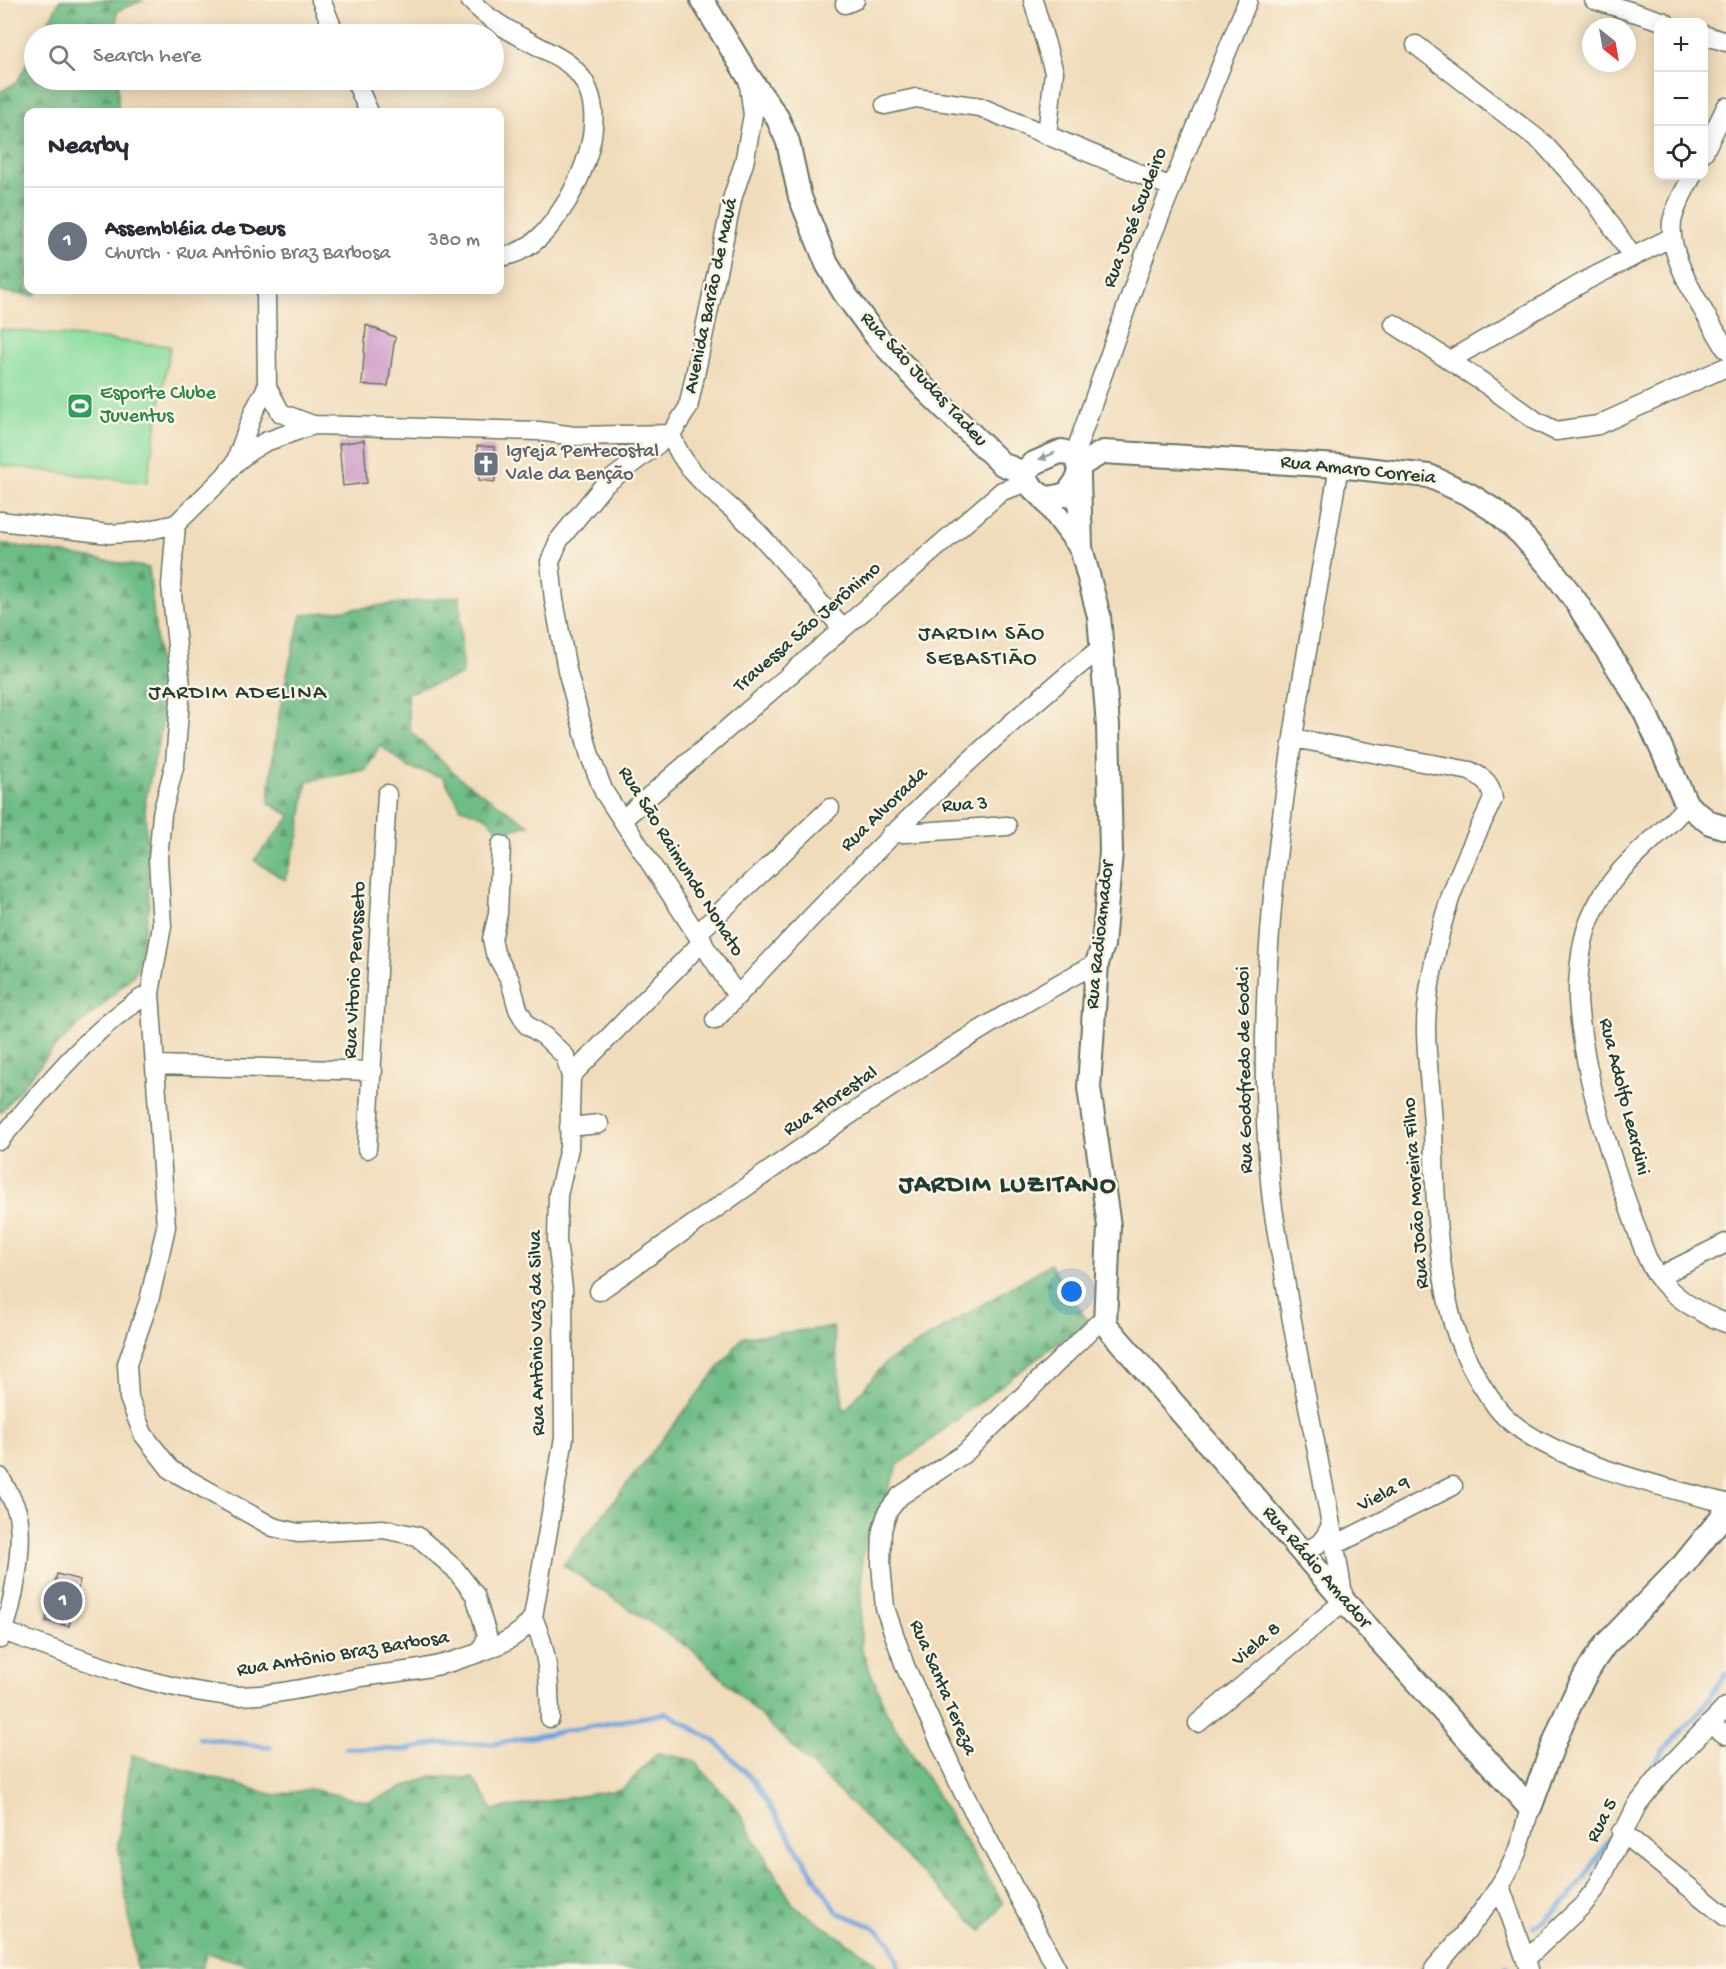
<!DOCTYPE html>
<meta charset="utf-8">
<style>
:root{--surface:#fff;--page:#f2f2f3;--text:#2b2b33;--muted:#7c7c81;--line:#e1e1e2;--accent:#1f6fb2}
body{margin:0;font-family:"Gochi Hand",sans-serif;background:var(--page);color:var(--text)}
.controls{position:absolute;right:18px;top:18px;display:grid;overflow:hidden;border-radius:12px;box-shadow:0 3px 15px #0003}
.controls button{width:54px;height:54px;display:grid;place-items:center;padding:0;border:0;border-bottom:2px solid var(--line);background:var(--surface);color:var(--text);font:30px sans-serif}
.compass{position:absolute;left:1582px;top:18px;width:54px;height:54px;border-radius:50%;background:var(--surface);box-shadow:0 3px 15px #0003;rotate:149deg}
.you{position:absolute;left:1072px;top:1292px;width:21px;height:21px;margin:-15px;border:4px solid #fff;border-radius:50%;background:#1a73e8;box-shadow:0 0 0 9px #1a73e833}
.badge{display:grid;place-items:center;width:39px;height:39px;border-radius:50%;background:var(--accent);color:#fff;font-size:20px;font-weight:700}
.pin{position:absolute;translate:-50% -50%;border:3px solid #fff;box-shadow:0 2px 6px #0006}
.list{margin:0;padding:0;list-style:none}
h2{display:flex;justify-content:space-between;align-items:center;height:78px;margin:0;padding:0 24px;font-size:26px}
h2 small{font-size:20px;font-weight:400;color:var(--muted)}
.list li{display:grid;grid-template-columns:39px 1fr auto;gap:18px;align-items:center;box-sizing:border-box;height:108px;padding:0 24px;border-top:2px solid var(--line)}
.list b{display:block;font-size:22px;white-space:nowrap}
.list p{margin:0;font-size:20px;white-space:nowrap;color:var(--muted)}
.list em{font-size:20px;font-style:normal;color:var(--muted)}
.icon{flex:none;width:33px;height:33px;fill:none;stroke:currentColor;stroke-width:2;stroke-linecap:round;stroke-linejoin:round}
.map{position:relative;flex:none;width:1726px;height:1969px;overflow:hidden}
.search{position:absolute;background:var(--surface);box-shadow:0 3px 15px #0003;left:24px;top:24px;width:480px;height:66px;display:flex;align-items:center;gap:15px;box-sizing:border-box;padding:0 21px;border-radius:33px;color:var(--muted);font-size:22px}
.panel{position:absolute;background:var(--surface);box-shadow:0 3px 15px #0003;left:24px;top:108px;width:480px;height:186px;border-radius:12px}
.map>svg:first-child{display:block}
.green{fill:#88dd9f;stroke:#548d6a;stroke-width:1.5}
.forest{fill:url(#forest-firs);stroke:#467c5d;stroke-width:1.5}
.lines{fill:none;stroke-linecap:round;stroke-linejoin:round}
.stream{stroke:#71a5de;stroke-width:5}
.building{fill:#cc99c8}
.minor-casing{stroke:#687563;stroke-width:21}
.tertiary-casing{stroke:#687563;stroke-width:26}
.minor{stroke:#fff;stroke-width:18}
.tertiary{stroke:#fff;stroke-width:22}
.oneway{fill:#8f9e9a}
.labels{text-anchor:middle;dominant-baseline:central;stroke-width:5;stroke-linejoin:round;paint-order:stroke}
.street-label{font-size:20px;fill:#1f3d34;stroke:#fcf5e5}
.leisure-label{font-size:20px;fill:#27864d;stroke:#fcf5e5;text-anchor:start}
.worship-label{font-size:20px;fill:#5b616d;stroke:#fcf5e5;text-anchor:start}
.quarter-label{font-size:22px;letter-spacing:1.5px;fill:#1f3d34;stroke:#fcf5e5}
.district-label{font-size:26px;font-weight:bold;letter-spacing:1.5px;fill:#1f3d34;stroke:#fcf5e5}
</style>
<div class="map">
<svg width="1726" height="1969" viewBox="0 0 1726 1969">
<defs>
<pattern id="forest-firs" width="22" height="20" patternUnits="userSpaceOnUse" patternTransform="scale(1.5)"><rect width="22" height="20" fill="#6ebc86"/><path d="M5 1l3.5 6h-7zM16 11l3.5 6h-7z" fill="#5a9a6e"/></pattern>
</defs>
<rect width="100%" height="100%" fill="#fcf5e5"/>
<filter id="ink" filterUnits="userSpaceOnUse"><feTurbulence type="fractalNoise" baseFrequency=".0167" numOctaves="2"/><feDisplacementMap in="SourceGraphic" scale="12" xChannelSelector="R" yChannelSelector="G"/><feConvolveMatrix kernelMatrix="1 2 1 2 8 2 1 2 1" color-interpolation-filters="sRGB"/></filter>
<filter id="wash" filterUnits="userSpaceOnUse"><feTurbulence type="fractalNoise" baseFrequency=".008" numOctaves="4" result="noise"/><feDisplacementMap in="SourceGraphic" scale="24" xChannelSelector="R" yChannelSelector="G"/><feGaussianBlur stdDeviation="1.35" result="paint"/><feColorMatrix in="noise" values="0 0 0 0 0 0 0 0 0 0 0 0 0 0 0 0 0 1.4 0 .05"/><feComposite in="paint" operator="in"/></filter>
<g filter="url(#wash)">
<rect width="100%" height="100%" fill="#f0dcbb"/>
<!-- green -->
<path class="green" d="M0,329L170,346L147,483L0,465Z"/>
<!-- forest -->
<path class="forest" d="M60,0H144L117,11V34H42Z
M34,50V80H118V109L117,112H28V290H38L35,296L0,292V92L17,82Z
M0,543L149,568L164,715L145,803L149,908L135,973L104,1004L55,1047L0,1113Z
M460,596L462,675L407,693L410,731L461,779L529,825L501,833L486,817L461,808L443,777L409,768L380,745L366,770L307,781L299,834L285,880L254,860L291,816L269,803C273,734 284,681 302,615Z
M1050,1264L1087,1320L898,1465L862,1555L861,1648L887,1713L1003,1903L982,1931L695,1652L563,1565L743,1337L833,1327L844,1412L885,1363Z
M657,1753L693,1760L735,1806L794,1906L873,1960L878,1969H263L207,1953L201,1969H137L118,1844L132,1755L275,1795L310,1789L369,1802L431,1776L473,1778L493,1810L623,1789Z"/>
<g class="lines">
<!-- stream -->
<path class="stream" d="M199,1738L270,1747
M346,1748L407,1750L437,1743L492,1744L667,1713L716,1742L754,1781L837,1912L874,1927L891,1942L899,1969
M1639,1790L1662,1752L1698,1714L1726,1674
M1534,1927C1575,1904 1599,1854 1623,1815
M1505,1969L1507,1966"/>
</g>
<g id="blocks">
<!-- building -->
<path class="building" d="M366,325L395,337L388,386L362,385Z
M364,440L367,483L343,486L339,444Z
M477,446L494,447L495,482L479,480Z
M57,1574L80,1580L69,1626L46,1621Z"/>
</g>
</g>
<g filter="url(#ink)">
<use href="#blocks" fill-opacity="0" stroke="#687563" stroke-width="1.5"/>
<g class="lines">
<defs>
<path id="minor" d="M321,0L335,34
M470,0C491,23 518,35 545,50C554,55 565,60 572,67C610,102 590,160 569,198C552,226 534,252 500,257
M1033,0L1054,72L1047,135
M1594,0L1665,22
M845,4L855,0
M1704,35L1726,42
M1416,45L1543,143L1595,201L1632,256
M355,80L369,112
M885,105L916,98L980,107L1171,187
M1704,152L1726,107
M1692,176C1685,190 1675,206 1672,222C1667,260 1708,317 1726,349
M266,290L267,387L281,413L313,425
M1394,324L1490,387L1536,421L1556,431L1598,425L1726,367
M1450,360L1587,280L1672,237
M1074,456L1149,243L1248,0
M235,463L254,411L267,387
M0,521L109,534L141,532L176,524L223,478L235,463L250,451L265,442L313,425L539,431L574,436L671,434L688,408L733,196L744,163L753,115L748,78
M176,524L171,585L181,687L175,763L162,814L158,859L162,926L150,993L166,1227L149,1301L127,1364L129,1398L143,1434L171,1470L273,1527L298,1533L383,1529L417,1536L455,1569L475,1595L487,1635L482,1651
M1293,738L1470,771C1484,778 1491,783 1493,799C1471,847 1447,894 1437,947C1432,972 1426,1002 1426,1028C1426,1061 1432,1094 1433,1127C1435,1188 1436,1252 1450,1312C1457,1344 1478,1383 1498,1409C1537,1458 1666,1488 1726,1503
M1687,805C1651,847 1611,866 1589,922C1580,944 1576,988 1579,1012C1586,1082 1609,1153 1633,1219C1640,1238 1646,1262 1659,1278C1676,1299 1701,1314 1726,1323
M623,819L1002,491L1028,482
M891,834L1007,826
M697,934L830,808
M737,996L604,792L590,756L567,670L554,600L550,562L559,540L604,485L671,434C685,478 729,502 759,534C787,564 814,596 842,628
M715,1020C837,888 961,759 1102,647
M155,1065L373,1071
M571,1076L703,941
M569,1127L599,1124
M0,1140C42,1090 94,1025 150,993
M367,1149L387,794
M1658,1277L1726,1243
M599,1291C761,1178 921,1056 1097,963
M0,1477C6,1489 15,1502 18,1515C24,1546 13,1610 0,1639
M1335,1545L1453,1486
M1300,1551C1319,1547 1323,1542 1331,1525
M533,1617C549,1655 549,1678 550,1718
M3,1631C74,1657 147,1686 222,1695C261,1700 322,1684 362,1677C394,1672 429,1670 460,1659C486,1651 519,1640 533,1617L564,1438L563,1289L557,1241L558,1195L569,1148L571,1076L565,1056L544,1036L527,1025L518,1009L510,980L495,953L492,939L498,914L501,845
M1198,1723L1344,1601C1327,1489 1300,1379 1283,1267C1278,1238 1272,1210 1270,1181C1248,940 1299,702 1339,466
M1709,1724L1726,1735
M1621,1832L1726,1917
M1500,1886L1529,1969
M1526,1959L1583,1905L1597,1887L1637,1805L1659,1777L1726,1707
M1057,1969L963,1792L905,1666L885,1608L881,1565L882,1530L888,1511L900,1496L965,1453L1074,1346L1096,1325L1105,1324
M1434,1969C1465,1933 1498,1897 1517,1852C1522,1838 1526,1823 1530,1808"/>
<path id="tertiary" d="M702,0L748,76L777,117L788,142L800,197L827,264L845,294L876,336L926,390L1002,464L1026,474
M1079,466L1103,452L1339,466L1429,476L1470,495L1495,511L1521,534L1550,567L1575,600L1642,706L1687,805L1710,823L1726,828
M1079,477L1067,494L1050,498C1037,496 1029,486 1026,474L1032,464L1062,451L1074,456L1079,466V477L1081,548L1099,616L1108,726L1111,852L1103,945L1097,963L1089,1088L1109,1226L1105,1324L1344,1601L1530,1808C1551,1752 1569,1693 1605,1645L1684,1564L1726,1512
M1043,497L1081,548"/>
</defs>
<!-- minor casing -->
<use href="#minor" class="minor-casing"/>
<!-- tertiary casing -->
<use href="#tertiary" class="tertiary-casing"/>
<!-- minor -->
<use href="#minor" class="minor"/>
<!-- tertiary -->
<use href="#tertiary" class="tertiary"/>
</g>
<!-- one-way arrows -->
<defs><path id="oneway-solid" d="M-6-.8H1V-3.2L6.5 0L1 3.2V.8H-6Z" transform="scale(1.5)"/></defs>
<use class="oneway" href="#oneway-solid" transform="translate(1047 456) rotate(156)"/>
</g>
<!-- icons -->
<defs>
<symbol id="stadium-square" viewBox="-11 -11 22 22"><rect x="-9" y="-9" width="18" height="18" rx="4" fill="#2e9e5b" stroke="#fcf5e5"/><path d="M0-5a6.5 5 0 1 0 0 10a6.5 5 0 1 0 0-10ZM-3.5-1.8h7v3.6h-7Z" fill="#fff"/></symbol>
<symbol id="church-square" viewBox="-11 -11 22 22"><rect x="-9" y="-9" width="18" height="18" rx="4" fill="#6b7280" stroke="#fcf5e5"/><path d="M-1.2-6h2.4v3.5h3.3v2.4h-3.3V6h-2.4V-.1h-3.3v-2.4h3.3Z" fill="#fff"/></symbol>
</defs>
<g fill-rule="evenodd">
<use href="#stadium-square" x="65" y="391" width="30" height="30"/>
<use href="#church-square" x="471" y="449" width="30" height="30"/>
</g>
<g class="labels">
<!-- street labels -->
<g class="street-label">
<text transform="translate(1136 218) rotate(-69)">Rua José Scudeiro</text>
<text transform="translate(712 296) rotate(-78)">Avenida Barão de Mauá</text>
<text transform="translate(923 380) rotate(47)">Rua São Judas Tadeu</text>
<text transform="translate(1358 471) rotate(6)">Rua Amaro Correia</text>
<text transform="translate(808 628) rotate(-41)">Travessa São Jerônimo</text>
<text transform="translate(965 806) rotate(-4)">Rua 3</text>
<text transform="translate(885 810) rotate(-44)">Rua Alvorada</text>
<text transform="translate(680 862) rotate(58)">Rua São Raimundo Nonato</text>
<text transform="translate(1101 935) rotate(-84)">Rua Radioamador</text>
<text transform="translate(356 970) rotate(-87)">Rua Vitorio Perusseto</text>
<text transform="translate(1246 1070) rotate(-91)">Rua Godofredo de Godoi</text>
<text transform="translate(1623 1097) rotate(76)">Rua Adolfo Leardini</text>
<text transform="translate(831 1102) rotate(-34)">Rua Florestal</text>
<text transform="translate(1417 1193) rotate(-94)">Rua João Moreira Filho</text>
<text transform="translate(538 1333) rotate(-91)">Rua Antônio Vaz da Silva</text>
<text transform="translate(1384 1495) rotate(-27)">Viela 9</text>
<text transform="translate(1316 1568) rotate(49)">Rua Rádio Amador</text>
<text transform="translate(1257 1645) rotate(-40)">Viela 8</text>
<text transform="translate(343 1655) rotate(-9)">Rua Antônio Braz Barbosa</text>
<text transform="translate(942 1688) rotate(67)">Rua Santa Tereza</text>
<text transform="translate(1603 1821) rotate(-63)">Rua 5</text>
</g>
<!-- leisure labels -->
<g class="leisure-label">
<text x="100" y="394">Esporte Clube<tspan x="100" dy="23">Juventus</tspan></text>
</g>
<!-- worship labels -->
<g class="worship-label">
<text x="506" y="452">Igreja Pentecostal<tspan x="506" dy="23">Vale da Benção</tspan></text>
</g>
<!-- quarter labels -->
<g class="quarter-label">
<text x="982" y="635">JARDIM SÃO<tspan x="982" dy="25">SEBASTIÃO</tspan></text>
<text x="238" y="694">JARDIM ADELINA</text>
</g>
<!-- district labels -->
<g class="district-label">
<text x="1008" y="1186">JARDIM LUZITANO</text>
</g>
</g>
</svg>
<div class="controls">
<button>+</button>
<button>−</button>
<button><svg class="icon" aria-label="locate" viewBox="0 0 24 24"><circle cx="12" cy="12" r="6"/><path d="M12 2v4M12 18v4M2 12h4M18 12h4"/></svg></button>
</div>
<svg class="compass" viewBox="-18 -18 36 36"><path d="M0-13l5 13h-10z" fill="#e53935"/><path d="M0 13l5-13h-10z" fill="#7c7c81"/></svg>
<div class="you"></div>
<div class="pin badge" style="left:63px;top:1601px;background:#6b7280">1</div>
<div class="search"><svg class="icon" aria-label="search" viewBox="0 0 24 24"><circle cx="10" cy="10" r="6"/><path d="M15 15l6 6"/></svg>Search here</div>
<section class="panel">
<h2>Nearby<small></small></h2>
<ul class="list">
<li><span class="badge" style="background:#6b7280">1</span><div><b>Assembléia de Deus</b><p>Church · Rua Antônio Braz Barbosa</p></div><em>380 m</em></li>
</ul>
</section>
</div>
